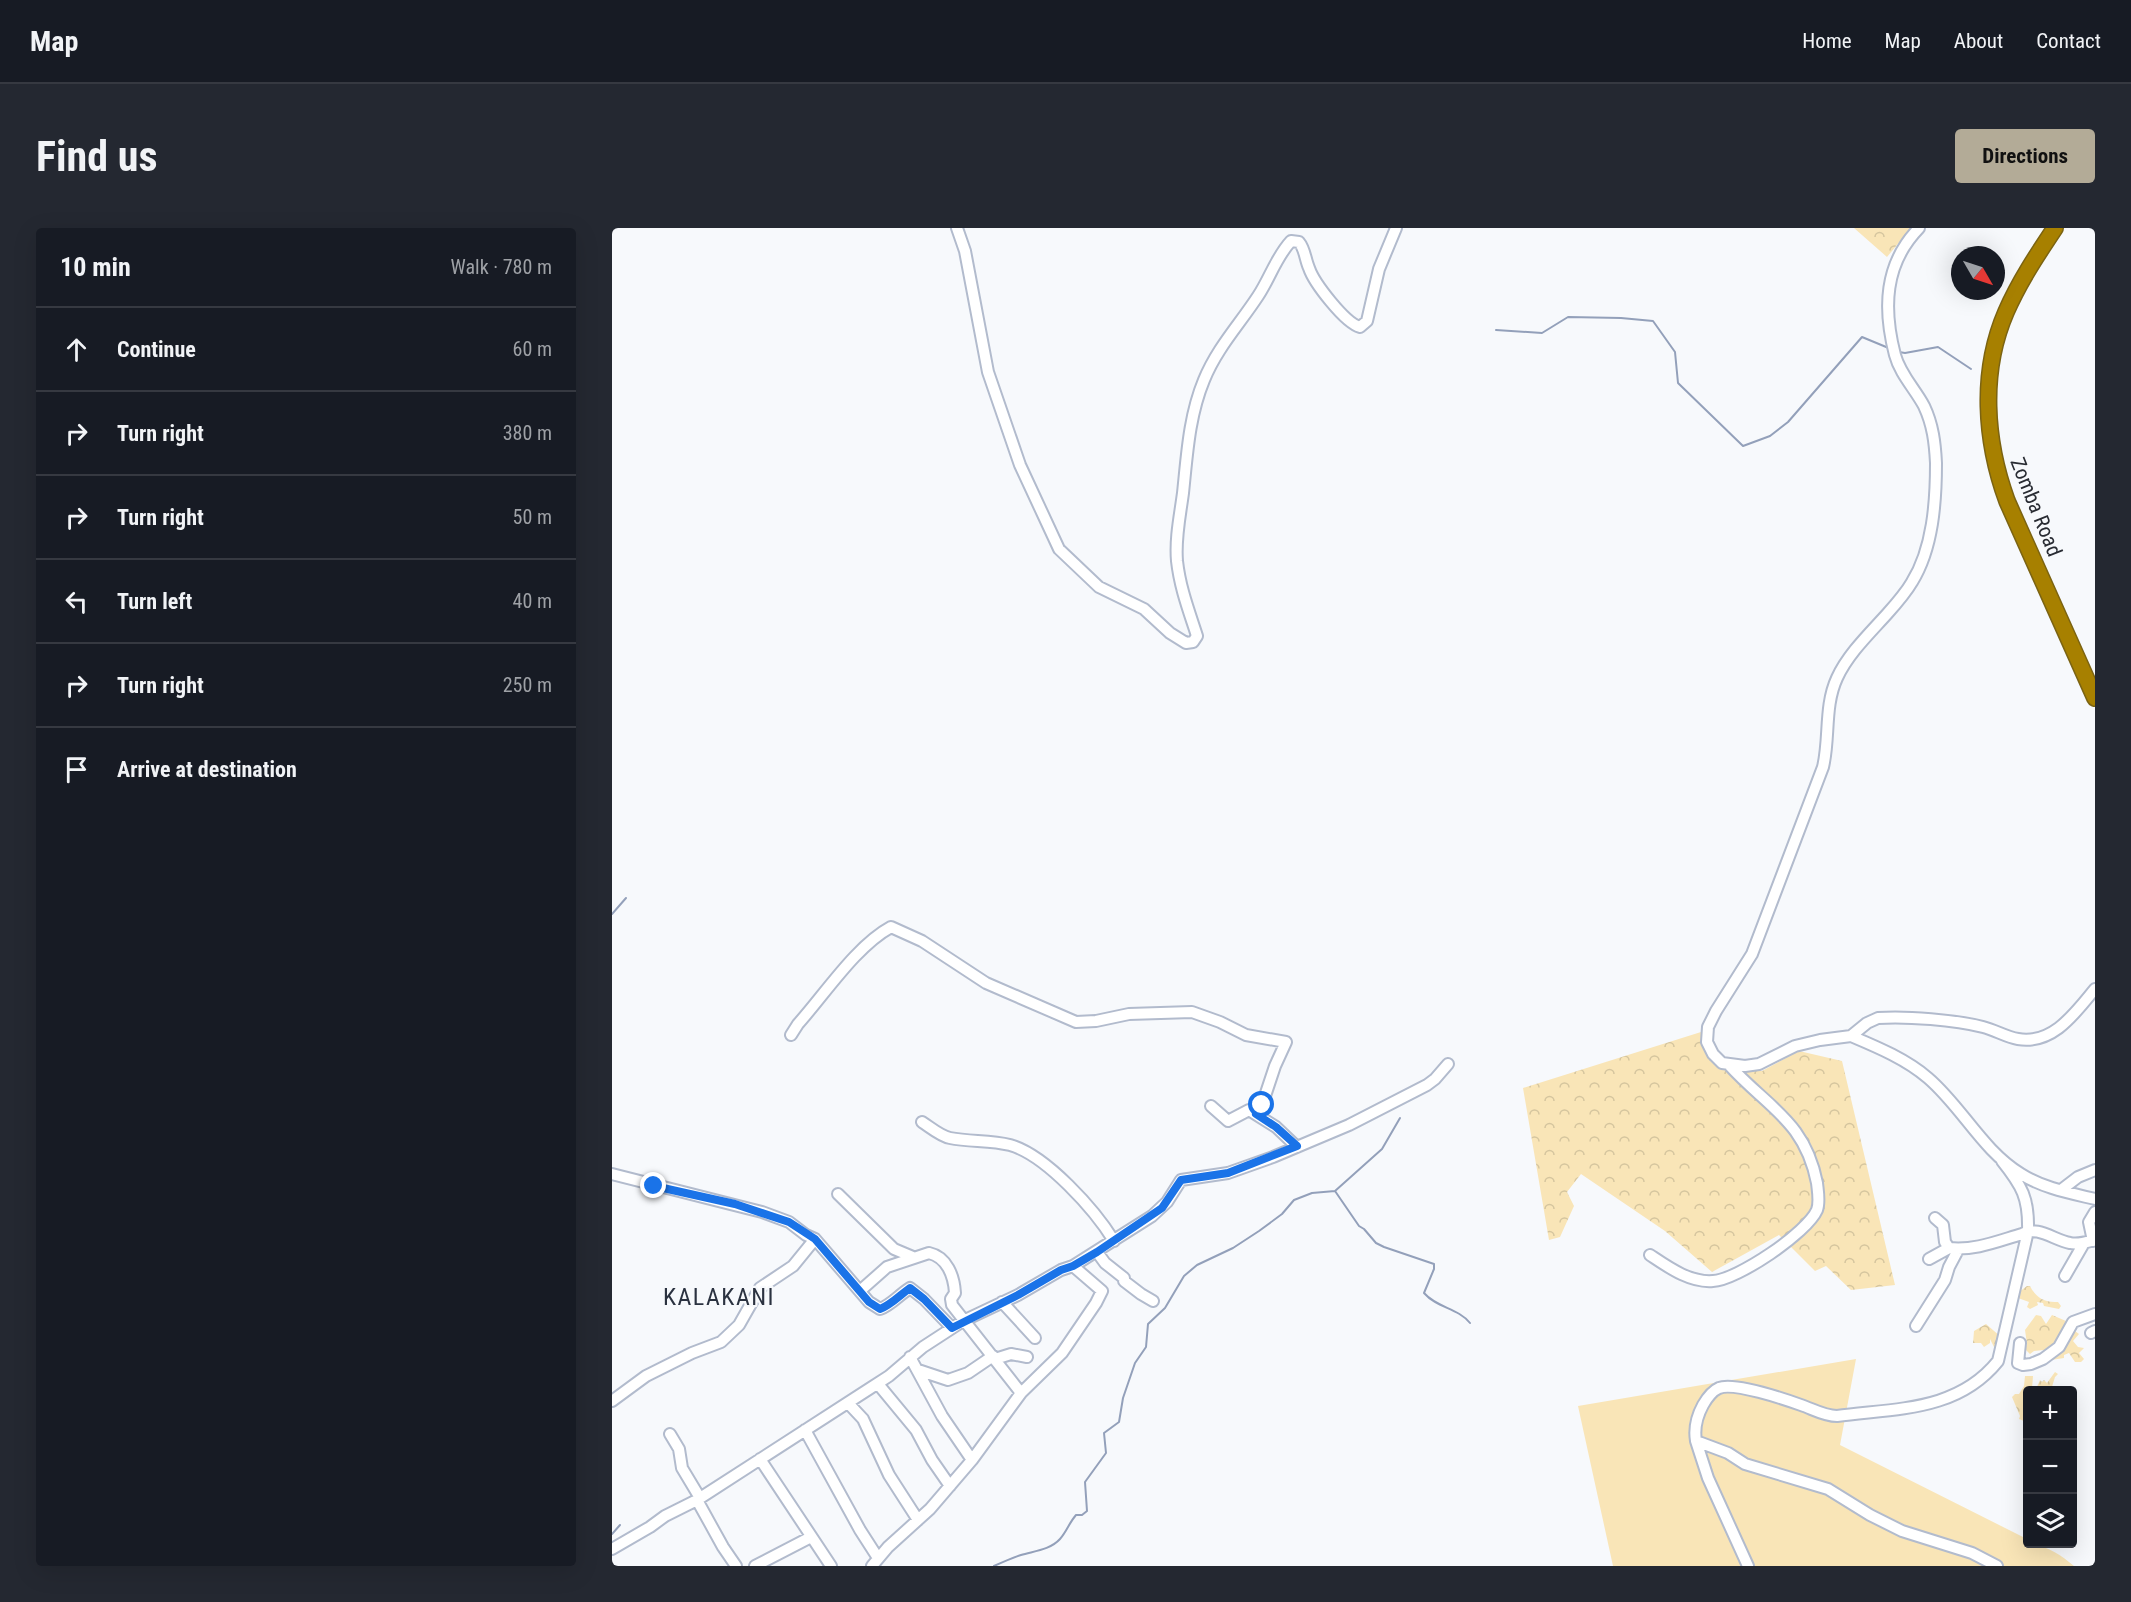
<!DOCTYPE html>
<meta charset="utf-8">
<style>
:root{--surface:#171b24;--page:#242831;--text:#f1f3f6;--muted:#9ea1a6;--line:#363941;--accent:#b3ab97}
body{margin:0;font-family:"Roboto Condensed",sans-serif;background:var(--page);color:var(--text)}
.controls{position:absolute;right:18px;bottom:18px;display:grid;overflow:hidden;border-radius:6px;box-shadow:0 6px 24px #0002}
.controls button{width:54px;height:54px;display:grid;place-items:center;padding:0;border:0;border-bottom:2px solid var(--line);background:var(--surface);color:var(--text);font:30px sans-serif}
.compass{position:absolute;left:1339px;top:18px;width:54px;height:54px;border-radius:50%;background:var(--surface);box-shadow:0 6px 24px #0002;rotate:129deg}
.stop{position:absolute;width:18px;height:18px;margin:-14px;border:4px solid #1a73e8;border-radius:50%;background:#fff}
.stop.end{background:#1a73e8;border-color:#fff;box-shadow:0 2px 6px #0008}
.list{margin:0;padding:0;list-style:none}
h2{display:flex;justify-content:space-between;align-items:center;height:78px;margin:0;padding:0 24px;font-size:26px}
h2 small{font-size:20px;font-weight:400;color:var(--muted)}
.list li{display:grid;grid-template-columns:39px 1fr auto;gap:18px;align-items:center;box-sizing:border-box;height:84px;padding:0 24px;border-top:2px solid var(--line)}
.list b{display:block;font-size:22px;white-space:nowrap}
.list em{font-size:20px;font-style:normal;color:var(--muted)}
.icon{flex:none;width:33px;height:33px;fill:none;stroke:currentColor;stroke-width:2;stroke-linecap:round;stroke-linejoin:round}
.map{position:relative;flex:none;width:1483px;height:1338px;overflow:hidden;border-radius:6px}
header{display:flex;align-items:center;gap:36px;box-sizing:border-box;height:84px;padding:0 30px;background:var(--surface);border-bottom:2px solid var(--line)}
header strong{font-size:28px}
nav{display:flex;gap:33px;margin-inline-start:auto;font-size:21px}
.intro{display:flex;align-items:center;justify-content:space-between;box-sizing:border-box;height:144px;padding:0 36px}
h1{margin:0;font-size:42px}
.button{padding:15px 27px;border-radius:6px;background:var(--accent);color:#111;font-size:21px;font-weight:700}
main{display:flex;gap:36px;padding:0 36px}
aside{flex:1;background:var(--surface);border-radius:6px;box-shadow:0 6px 24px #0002}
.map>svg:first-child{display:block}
.green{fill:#f9e5b7}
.forest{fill:url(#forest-crowns)}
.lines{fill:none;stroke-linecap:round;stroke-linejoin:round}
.stream{stroke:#93a0ba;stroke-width:2}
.minor-casing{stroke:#b2bbcd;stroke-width:14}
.highway-casing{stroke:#7b6312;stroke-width:18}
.minor{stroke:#fff;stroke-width:10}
.highway{stroke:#a78000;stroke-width:15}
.route{stroke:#1a73e8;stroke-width:8}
.labels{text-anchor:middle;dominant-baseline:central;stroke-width:4.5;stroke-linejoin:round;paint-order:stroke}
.street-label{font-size:21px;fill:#292c33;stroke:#f7f9fc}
.quarter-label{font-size:24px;letter-spacing:1.5px;fill:#2b3240;stroke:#f7f9fc}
</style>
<header>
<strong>Map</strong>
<nav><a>Home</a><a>Map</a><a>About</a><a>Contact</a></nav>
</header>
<div class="intro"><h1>Find us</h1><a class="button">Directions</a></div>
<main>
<aside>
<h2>10 min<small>Walk · 780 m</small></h2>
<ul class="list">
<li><svg class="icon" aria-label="ahead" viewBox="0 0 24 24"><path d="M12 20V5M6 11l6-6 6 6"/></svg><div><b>Continue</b></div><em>60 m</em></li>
<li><svg class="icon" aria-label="right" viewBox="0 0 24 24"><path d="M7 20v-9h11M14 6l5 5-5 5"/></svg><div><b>Turn right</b></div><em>380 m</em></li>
<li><svg class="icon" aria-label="right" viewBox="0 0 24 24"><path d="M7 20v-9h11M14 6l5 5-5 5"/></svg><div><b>Turn right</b></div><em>50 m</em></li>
<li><svg class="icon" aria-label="left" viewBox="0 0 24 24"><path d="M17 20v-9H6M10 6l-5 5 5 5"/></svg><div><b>Turn left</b></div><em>40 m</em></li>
<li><svg class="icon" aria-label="right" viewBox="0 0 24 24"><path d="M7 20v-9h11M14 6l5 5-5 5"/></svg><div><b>Turn right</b></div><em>250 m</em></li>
<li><svg class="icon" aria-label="arrive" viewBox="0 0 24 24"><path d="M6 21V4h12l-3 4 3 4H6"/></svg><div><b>Arrive at destination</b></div></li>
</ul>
</aside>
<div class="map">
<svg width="1483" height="1338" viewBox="0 0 1483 1338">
<defs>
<pattern id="forest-crowns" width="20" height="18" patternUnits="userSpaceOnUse" patternTransform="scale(1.5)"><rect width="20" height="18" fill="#f9e5b7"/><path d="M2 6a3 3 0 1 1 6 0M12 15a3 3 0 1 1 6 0" fill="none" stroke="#d5c59e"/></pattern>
</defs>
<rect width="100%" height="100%" fill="#f7f9fc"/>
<!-- green -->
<path class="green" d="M1244,1131L1228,1217L1415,1311L1416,1316C1433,1316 1449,1327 1462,1338H1001L966,1178Z"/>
<!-- forest -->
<path class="forest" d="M1242,0H1299L1275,29Z
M1089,804L1115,841L1150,843L1187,823L1230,833L1283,1057L1239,1062L1214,1038L1203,1043L1167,1007L1100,1044L1053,1003L969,946L955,964L962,978L948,1009L937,1012L911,860Z
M1415,1058H1418C1424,1070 1433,1075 1446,1074L1449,1078L1447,1081L1432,1078L1431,1075L1425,1074L1426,1077L1418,1081L1415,1079L1417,1074L1406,1070L1407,1064Z
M1424,1087L1429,1088L1434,1096L1440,1087L1454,1093L1442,1121L1422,1123L1418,1126L1413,1121L1415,1116L1413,1102Z
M1374,1096L1389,1109L1388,1116L1382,1119L1378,1111V1115L1372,1119L1369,1115H1361L1362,1103Z
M1463,1099V1103L1467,1106L1461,1113L1466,1119L1472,1120L1467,1125L1472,1131L1469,1134H1463L1457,1125L1452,1127V1130L1439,1132L1436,1128Z
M1443,1144L1446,1146L1443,1149L1439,1162H1416L1415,1198H1414L1412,1193L1407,1191L1408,1188L1400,1169L1403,1166H1407L1412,1158L1413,1148H1421L1420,1161H1424L1428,1152L1430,1154L1432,1152L1435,1155Z"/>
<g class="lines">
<!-- stream -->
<path class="stream" d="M884,102L930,105L956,89L1009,90L1041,93L1063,124L1066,155L1131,218L1158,208L1176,194L1250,109L1279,121
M1287,124L1293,125L1326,119L1359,141
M0,686L14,670
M723,963L747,998L752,1001L764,1015L772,1019L822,1036V1041L812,1065C825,1080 846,1080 858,1095
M0,1306L8,1297
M382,1338C391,1334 400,1330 409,1327C422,1323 438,1322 448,1311C455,1303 457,1295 464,1287H470L475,1283L473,1254L494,1225L492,1205L507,1194L511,1170L523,1135L534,1119L536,1096L553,1080L572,1048L585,1037L621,1020L647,1003L670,986L682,972L700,965L723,963L770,921L788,890"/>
<defs>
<path id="minor" d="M345,0L353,23L376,144L408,237L447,321L487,359L532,381L558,405L574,415L581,414L585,408C577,383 568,360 565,333C563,310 568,288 571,265C575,227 577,188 592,152C605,120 627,97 646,68C658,50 664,29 679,13L687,14C693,21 693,31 697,40C702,55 733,95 748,99L755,93L767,41L784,0
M1307,0C1272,36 1271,81 1283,127C1288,146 1303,161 1312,178C1321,197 1323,215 1324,235C1324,274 1321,320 1300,354C1293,366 1284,376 1275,386C1257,406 1236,426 1225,450C1212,478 1218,510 1211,539L1140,726L1104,783L1096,799L1095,814L1101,826L1110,835L1133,838L1147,836L1183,818L1208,812L1239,808L1255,795L1266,790C1295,788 1343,792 1371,799C1383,802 1394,809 1406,811C1441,817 1463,785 1483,761
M179,807L186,796C213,766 244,718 279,699L310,713L374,755L464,794L484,793L517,786L580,784L608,794L634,807L674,814L663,838L650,877L644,886
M1239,808C1265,819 1294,831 1316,850C1350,879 1370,922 1409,946C1431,960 1458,965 1483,971
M599,878L616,893L637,882L664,899L685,919
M310,894C318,899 328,908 338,910C358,914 378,912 398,917C434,927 483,982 502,1013
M0,946L150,984L177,994L194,1007L203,1011L257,1074L268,1081C279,1077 287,1067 298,1060L312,1071L340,1100
M1449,962L1466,949L1483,942
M226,966L282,1021L301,1029
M1323,990L1331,997L1333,1014L1337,1020
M1481,1013L1477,994L1483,984
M485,1024L493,1035L512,1050V1053L529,1066L541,1073
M1038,1027C1056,1039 1078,1055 1101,1053C1125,1052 1195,1005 1205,982C1208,974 1206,964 1205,955C1193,893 1156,880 1117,837
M1317,1031L1337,1020C1362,1023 1386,1013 1410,1006C1425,997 1442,1012 1458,1015C1466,1017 1475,1014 1483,1012
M1453,1048L1472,1015
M249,1062L275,1039L317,1025C335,1029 342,1048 343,1065L339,1071L340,1077L409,1165
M390,1074L423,1110
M1304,1098L1333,1052L1337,1039L1346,1022
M1479,1105L1483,1103
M1408,1115L1406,1135L1411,1137L1419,1136L1431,1131L1447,1119L1461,1094L1483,1086
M298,1129L330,1188L360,1232
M383,1131L399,1126L415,1129
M306,1142L336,1152L356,1145L381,1128
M266,1156L304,1202L320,1232L338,1258
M0,1173L34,1148L80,1125L109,1114L127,1097L148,1060L181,1038L203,1011
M236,1175L251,1191L277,1247L306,1292
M193,1202L248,1302L266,1330
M58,1206L67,1221L70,1240L88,1270
M1084,1213L1096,1250L1136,1338
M148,1231L219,1338
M85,1272L111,1319L124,1338
M0,1321L38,1299L53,1288L85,1272L257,1161L277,1148L311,1119L351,1093L406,1067L449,1042L461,1038L540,988L555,974L569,952L616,945L661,929L737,897L815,857L823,851L836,836
M143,1338L199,1309
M260,1338L276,1319L318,1281L360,1232L409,1165L450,1125L484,1075L490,1063L461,1038
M1385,1338L1360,1325L1290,1303L1258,1287L1216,1261L1133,1236L1116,1225L1084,1213C1082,1201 1085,1188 1091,1177C1095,1170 1100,1163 1107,1160C1122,1154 1172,1171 1189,1177C1201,1181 1212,1188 1225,1188C1283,1180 1345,1184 1386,1133L1416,1003C1417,970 1410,958 1390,933"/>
<path id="highway" d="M1443,0C1425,27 1407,54 1394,84C1368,144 1373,213 1395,273L1483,470"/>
</defs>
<!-- minor casing -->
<use href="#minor" class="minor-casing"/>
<!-- highway casing -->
<use href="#highway" class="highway-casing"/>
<!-- minor -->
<use href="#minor" class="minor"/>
<!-- highway -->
<use href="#highway" class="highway"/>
</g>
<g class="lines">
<!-- route -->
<path class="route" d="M42,958L123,976L177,994L203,1011L257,1074L268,1081C279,1077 288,1067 298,1060L312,1071L340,1100L406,1067L449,1042L461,1038L485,1024L550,980L569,952L616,945L685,918L664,899L644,886L650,877"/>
</g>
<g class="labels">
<!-- street labels -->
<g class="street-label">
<text transform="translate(1424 279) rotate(68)">Zomba Road</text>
</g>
<!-- quarter labels -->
<g class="quarter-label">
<text x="107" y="1069">KALAKANI</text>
</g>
</g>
</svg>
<div class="controls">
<button>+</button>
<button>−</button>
<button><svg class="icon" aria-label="layers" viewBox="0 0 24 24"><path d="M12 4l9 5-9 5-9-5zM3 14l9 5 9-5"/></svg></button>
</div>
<svg class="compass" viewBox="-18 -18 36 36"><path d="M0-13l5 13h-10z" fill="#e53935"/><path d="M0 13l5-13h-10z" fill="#9ea1a6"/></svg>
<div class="stop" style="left:650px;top:877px"></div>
<div class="stop end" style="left:42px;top:958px"></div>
</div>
</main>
